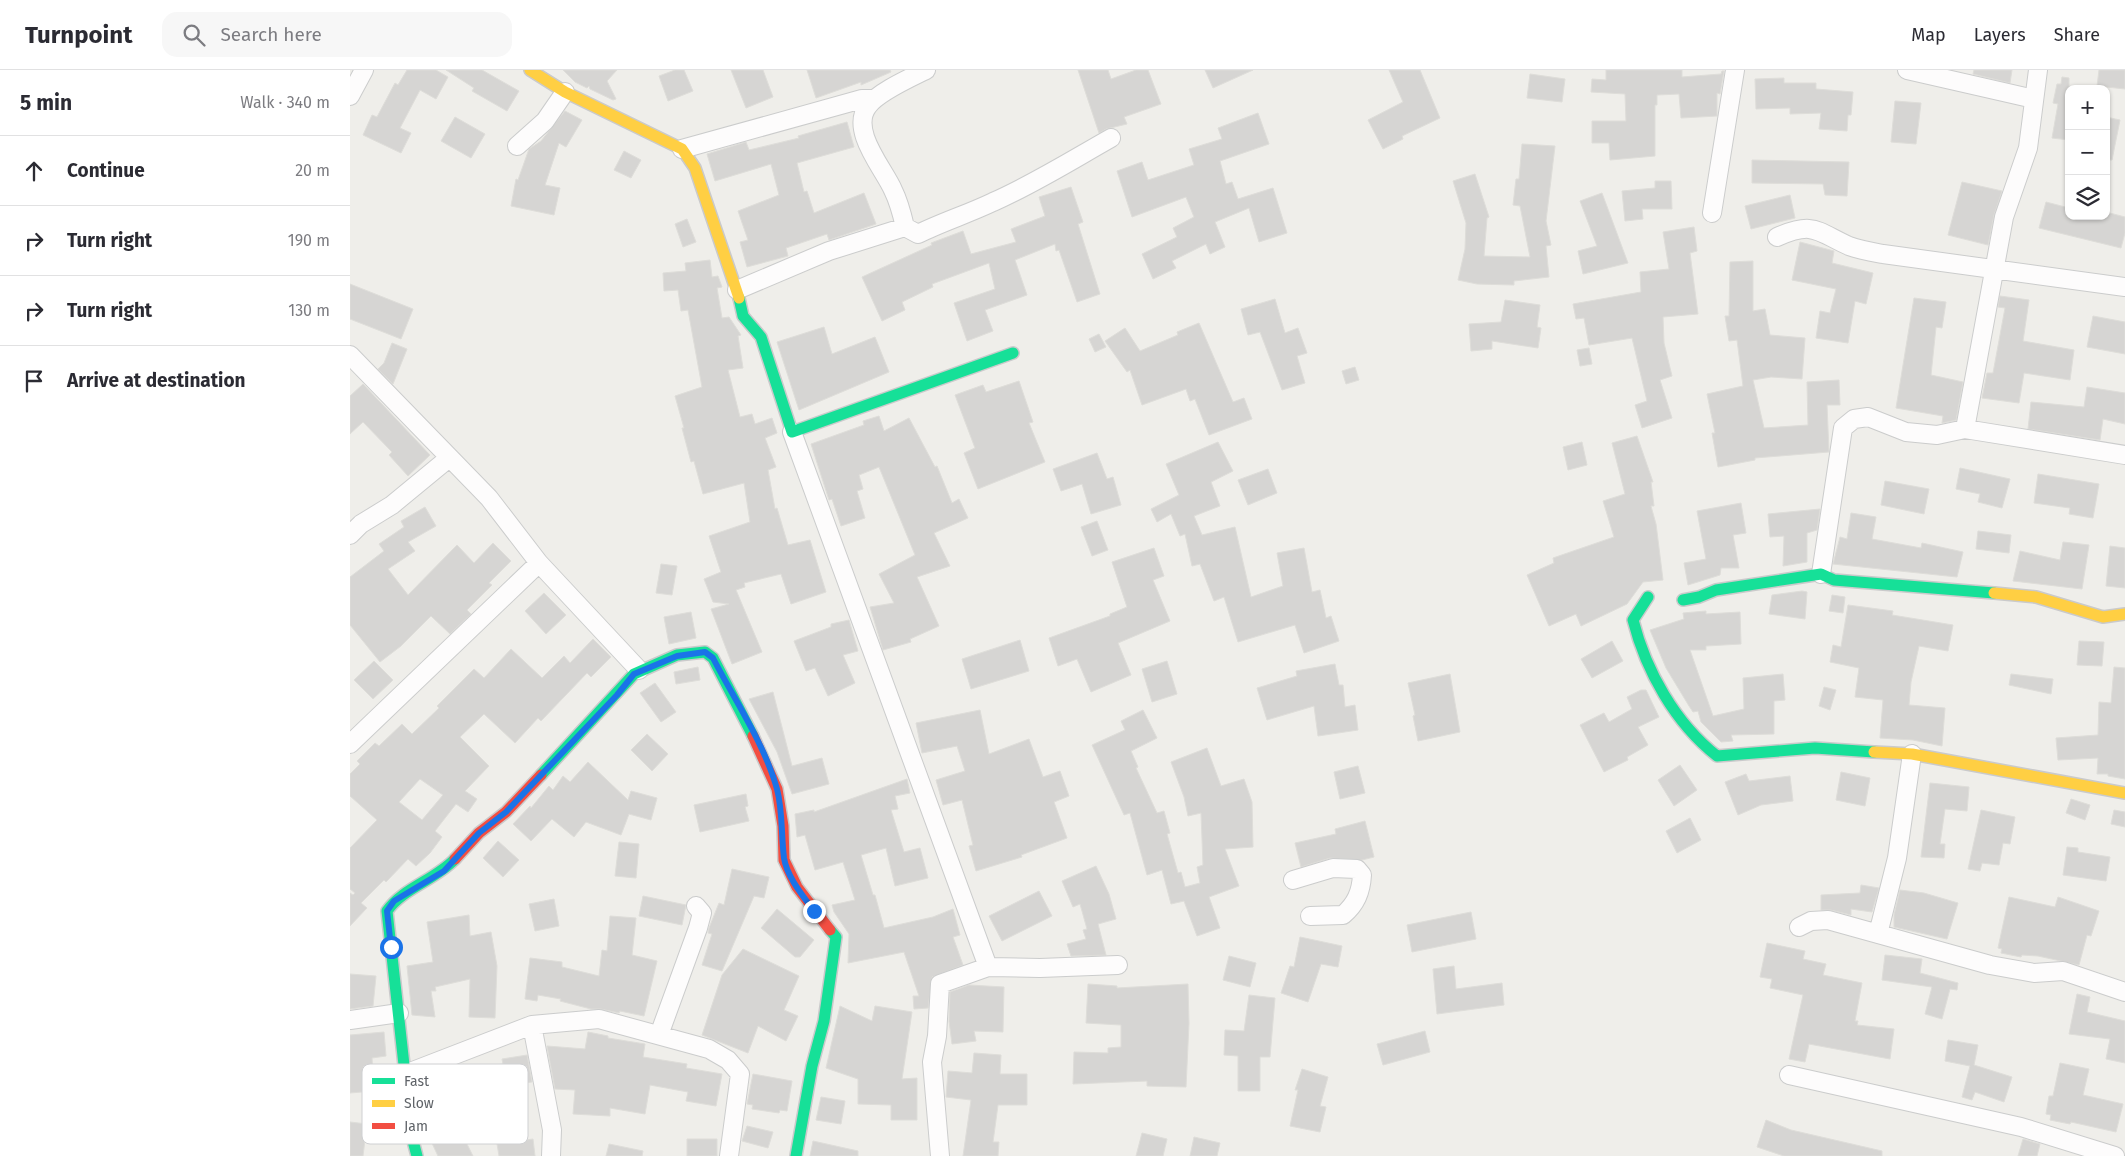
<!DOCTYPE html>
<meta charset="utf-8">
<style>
:root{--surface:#fff;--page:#f7f7f7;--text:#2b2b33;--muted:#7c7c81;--line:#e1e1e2}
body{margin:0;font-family:"Fira Sans",sans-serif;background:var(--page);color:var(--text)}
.controls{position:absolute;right:15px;top:15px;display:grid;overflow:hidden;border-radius:10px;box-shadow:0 1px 4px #0004}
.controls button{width:45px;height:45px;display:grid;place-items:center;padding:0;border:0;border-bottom:1px solid var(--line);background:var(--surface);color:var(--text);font:25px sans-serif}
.stop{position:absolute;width:15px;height:15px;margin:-11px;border:4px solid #1a73e8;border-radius:50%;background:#fff}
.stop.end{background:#1a73e8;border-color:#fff;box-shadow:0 1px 5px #0008}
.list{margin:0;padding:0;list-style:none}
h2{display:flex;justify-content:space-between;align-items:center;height:65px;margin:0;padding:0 20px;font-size:21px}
h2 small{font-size:16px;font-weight:400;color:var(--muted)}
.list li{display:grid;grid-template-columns:32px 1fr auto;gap:15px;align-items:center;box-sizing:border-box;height:70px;padding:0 20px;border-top:1px solid var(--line)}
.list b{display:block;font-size:19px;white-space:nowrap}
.list em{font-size:16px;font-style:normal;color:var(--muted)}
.icon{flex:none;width:28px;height:28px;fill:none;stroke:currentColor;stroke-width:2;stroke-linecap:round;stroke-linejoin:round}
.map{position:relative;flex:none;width:1775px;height:1086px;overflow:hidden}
header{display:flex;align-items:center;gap:30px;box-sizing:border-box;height:70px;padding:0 25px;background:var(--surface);border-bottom:1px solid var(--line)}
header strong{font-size:24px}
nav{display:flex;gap:28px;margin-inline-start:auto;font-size:18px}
.search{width:350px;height:45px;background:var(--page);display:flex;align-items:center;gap:12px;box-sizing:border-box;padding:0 18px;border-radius:15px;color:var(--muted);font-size:19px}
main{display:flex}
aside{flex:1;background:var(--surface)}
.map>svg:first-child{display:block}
.building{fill:#d6d5d3;stroke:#deddd9;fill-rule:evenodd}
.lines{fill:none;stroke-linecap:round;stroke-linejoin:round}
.street-casing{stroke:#cbcccc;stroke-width:20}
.fast-casing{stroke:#cacacb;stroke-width:14}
.slow-casing{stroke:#cacacb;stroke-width:14}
.jam-casing{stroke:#cacacb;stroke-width:14}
.street{stroke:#fdfcfc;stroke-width:18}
.fast{stroke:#16e098;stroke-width:11}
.slow{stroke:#ffcf43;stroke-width:11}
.jam{stroke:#f24e42;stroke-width:11}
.route{stroke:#1a73e8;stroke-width:6}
.key{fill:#fff;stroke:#cfd0d2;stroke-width:1}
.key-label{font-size:14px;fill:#5f6368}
</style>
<header>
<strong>Turnpoint</strong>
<div class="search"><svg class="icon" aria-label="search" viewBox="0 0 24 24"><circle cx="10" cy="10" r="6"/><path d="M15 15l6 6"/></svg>Search here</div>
<nav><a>Map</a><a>Layers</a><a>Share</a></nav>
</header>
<main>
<aside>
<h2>5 min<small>Walk · 340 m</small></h2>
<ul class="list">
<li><svg class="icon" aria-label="ahead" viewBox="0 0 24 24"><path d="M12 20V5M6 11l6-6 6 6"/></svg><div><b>Continue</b></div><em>20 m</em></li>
<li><svg class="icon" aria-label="right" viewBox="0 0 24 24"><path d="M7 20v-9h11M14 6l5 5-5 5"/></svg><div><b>Turn right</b></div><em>190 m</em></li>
<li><svg class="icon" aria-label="right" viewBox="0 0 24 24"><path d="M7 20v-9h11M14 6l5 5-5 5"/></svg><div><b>Turn right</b></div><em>130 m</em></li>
<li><svg class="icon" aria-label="arrive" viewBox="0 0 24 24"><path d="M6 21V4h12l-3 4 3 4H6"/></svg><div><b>Arrive at destination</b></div></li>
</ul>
</aside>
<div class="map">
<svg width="1775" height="1086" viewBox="0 0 1775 1086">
<rect width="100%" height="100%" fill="#efeeea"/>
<!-- building -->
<path class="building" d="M57,0H86L98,7L86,29L70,20L50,58L61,63L51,83L13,65L22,45L27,47L45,13L48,15Z
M96,0H132L169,21L157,41L122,21L124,18Z
M213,0H267L257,11L266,29L263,30L240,19L239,16L237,18L225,12Z
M325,0H334L343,21L318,31L309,6Z
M381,0H413L423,27L396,38Z
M457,0H540L541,2L511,15V12L466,28Z
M728,0H758L761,9L786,0H798L811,34L774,47L777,54L756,59L749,63Z
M855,0H903L863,18Z
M1039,0H1070L1090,48L1052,66L1053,69L1033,79L1018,50L1053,32Z
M1256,0H1332V7L1371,4L1372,1H1374L1370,24L1367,23V46L1331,48L1329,24L1307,25V35H1305V86L1260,90L1259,73H1242V51H1276L1275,24L1241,22L1242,9L1256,10Z
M1624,0H1662L1660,13L1623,4Z
M1749,0H1775V19L1747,16Z
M1180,4L1215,9L1212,32L1177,28Z
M1712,7L1719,8V70L1702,68L1708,34L1703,33L1707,14H1711Z
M1434,8V13H1466V19L1503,22L1501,45H1498L1497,61L1469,59L1471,43L1440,44V38L1406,39L1405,9Z
M1545,31L1571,33L1566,74L1541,72Z
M215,41L232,50L216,77L209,73L195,115L210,118L204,145L161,136L166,109L168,110L179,79L191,71Z
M908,43L919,74L870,91L876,114L882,112L888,129L923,118L937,163L909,172L899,138L865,152L875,177L860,184L856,174L822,191L826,198L803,209L792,184L827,167L823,158L844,147L836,127L782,147L767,101L792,92L798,110L844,95L839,79L872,69L868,58Z
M105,47L135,64L121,88L91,71Z
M1756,47L1770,50L1762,90H1756Z
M497,52L504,77L447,93L454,122L457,121L464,143L514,123L526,154L479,170L477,164L436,178L438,186L397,197L390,172L398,170L388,141L429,125L421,94L365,111L357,84L396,72L399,80L449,68L448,66Z
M1172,74L1205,76L1196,151L1201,175L1196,176L1199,207L1164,211V215L1127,214L1108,210L1115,179L1116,153L1103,111L1125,104L1139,147L1137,148L1134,186L1180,187L1170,136L1163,135L1166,109H1169Z
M274,81L291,90L281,108L264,100Z
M1402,90L1499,92L1497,126L1475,125L1473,114L1402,113Z
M1305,111H1321L1322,139H1292L1293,149L1275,151L1272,121L1305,118Z
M1612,112L1652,121L1644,145L1638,175L1598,165Z
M721,117L733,152L728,154L750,224L727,232L709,180L706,181L705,174L665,190L677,225L635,240L643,261L617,271L604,233L645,219L639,193L582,214L583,217L552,232L555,240L532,251L512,207L582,175L581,173L613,161L621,184L666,172L661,159L695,146L689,127Z
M1252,123L1278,193L1233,204L1228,181L1247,176L1230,131Z
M1440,125L1445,148L1401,159L1395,136Z
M1696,132L1719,138V146H1756V142L1775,147V163L1771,178L1689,158Z
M337,149L346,172L333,177L325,154Z
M1344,157L1347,181L1340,183L1348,244L1313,247L1314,273L1322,306L1310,310L1322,348L1292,358L1285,335L1297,331L1282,268L1239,275L1234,248L1226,249L1223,234L1291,222L1290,202L1319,199L1313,162Z
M1450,172L1484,181L1482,193L1523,203L1516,234L1505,231L1498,273L1466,268L1470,241L1480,243L1486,219L1442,210Z
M360,190L362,207L368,206L372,217L367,218L372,248L379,247L391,265L388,266L393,298L378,300L390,347L402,344L405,354L422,348L427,363L415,368L426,397L418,400L425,439L427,438L438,475L460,470L476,522L441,534L431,504L394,513L395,517L386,520L412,582L382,594L361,539L379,534L363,532L354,509L371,502L359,466L400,452L394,413L353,424L344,391L341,392L332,358H334L325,326L352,317L338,240L331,241L328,220L314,221L313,203L336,201L335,193Z
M1403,191V241L1415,239L1420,265L1455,268L1452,309L1421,307L1403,310L1414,358L1458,355L1457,312L1489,310L1490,335H1477L1479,382L1405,388V390L1368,397L1362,363H1365L1357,324L1393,316L1387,270L1379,271L1375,246H1379L1380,192Z
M0,214L63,239L51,269L0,249Z
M1650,226L1679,230L1673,271L1724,280L1720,310L1674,303L1669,333L1632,328L1637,303H1643L1655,238L1648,237Z
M1564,228L1596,232L1592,258L1586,257L1581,305L1613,312L1606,350L1592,353L1593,346L1546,338Z
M925,229L935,263L948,258L957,283L947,286L955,313L932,320L910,262L898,265L891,239Z
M1155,230L1190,235L1187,257L1191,258L1188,278L1142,271V279L1121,281L1119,254L1151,252Z
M1743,246L1775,252V284L1737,277Z
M849,253L883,332L894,328L902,349L859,365L845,329L840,331L836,319L792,335L780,300L777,302L755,271L775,258L790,281L828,265L827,262Z
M474,257L482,284L525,267L539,302L449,340L427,272Z
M749,264L756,277L745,282L739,269Z
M42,273L57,279L43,314L28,299L34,293Z
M1239,278L1242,294L1230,296L1227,280Z
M1005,297L1009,310L996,314L992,301Z
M669,311L683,352L679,353L695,392L628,419L614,383L625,378L605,325L633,315L636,322Z
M13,314L80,385L58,406L39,385L42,382L13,352L0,364V326Z
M1737,317L1775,323V354L1753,349L1750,370L1678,359L1681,332L1734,337Z
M529,346L534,361L559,348L585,397L587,396L602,433L609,429L618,448L584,463L600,496L567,507L589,556L560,569L561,572L533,580L520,537L544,533L529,504L565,485L529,397L509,405L513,419L507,421L515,448L491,456L482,429L479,430L461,374L514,355L513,351Z
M1287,366L1303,412H1301L1304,436H1301L1306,454L1313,510L1293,512L1277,534L1231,556L1226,544L1199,556L1177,505L1204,493L1203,488L1264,467L1253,431L1275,424L1262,373Z
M868,372L883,401L861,412L870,436L844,446L852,465L885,457L901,527L933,516L927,483L954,478L962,522L970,520L976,548L981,546L989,571L954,583L945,555L888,572L874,527L864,531L850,494L842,496L835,464L830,466L821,444L807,452L801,439L829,425L816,394Z
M1232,372L1237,395L1218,400L1213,377Z
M747,383L757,409L763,407L771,435L741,444L732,414L711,421L703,399Z
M1610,398L1660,409L1652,438L1628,432L1630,424L1606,419Z
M918,399L927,423L898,435L888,410Z
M1688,404L1749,414L1743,448L1719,444L1720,438L1684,433Z
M1535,411L1579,419L1574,444L1531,435Z
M1391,433L1396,463L1383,465L1389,498H1371L1370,505L1338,515L1334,493L1356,489L1347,441Z
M75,437L86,456L58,472L65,481L38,499L58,525L107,475L124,493L143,473L161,491L139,513L142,515L117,540L121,544L100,564L81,546L51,576L30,592L0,555V507L34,481L29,474L54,457L51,451Z
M1470,439L1467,460L1457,463V492L1433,496L1434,466L1420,467L1418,444Z
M1501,443L1526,447L1522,469L1571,478L1572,473L1613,482L1607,507L1483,494L1490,467L1497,469Z
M747,451L758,480L742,486L731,457Z
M1628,461L1661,465L1659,483L1626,479Z
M1713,472L1739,475L1732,519L1663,511L1670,481L1710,490Z
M1760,476L1775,478V518L1756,516Z
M804,478L814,506L803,510L820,551L768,573L781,605L741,622L727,589L708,596L699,568L760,546V544L777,537L762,492Z
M311,494L327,496L322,525L306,523Z
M1452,521L1457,522L1455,549L1419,544L1422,525Z
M194,523L216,545L196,564L175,541Z
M1482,525L1495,527L1493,543L1479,541Z
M1498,535L1543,541L1542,545L1603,555L1598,581L1569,576L1561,612L1559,635L1595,638L1592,676L1563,670L1530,668L1533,630L1505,627L1509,598L1480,592L1483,575L1491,577Z
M1356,541V544L1390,542L1391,574L1356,576V580H1340L1363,646L1394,639L1393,608L1433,604L1435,630L1424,631V664L1381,665L1383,671L1371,672L1351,652L1348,641L1343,642L1339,636L1316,598L1300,560L1334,549L1333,543Z
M341,542L346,568L319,574L314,547Z
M499,550L508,581L493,585L505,613L478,626L465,598L456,601L444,571L481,557V554Z
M243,569L261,587L241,607L237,603L191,651L188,648L165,673L134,644L110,667L139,696L115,721L127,729L118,742L106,734L85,761L92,767L80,783L66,796L58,789L36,812L34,810L11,833L17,838L0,856V823L3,825L5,823L0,819V778L27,750L0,726V704L10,694L7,691L25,673L29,676L52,654L62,664L89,638L87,636L124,599L134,608L161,579L192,608L214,586L220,593ZM70,709L93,725L72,750L49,732Z
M670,570L679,601L621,619L612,589Z
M1262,571L1273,591L1242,608L1231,589Z
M1729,571L1754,572L1752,596L1727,595Z
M24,591L43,610L23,629L4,610Z
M817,591L827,624L802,632L792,599Z
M985,594L989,615H993L995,637L1005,635L1008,660L968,666L964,636L917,650L907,618L947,606L946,601Z
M348,597L350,610L326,614L324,602Z
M1764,597L1775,598V709L1758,706V704H1747L1748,688L1708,690L1706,668L1748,665L1749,632L1761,633Z
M1100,604L1110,662L1068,671L1063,646L1065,645L1058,613Z
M1661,604L1703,609L1701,624L1659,615Z
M305,613L326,642L311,652L290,623Z
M1474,617L1486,620L1480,640L1469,636Z
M1291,620H1296L1309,647L1288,657L1298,675L1277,687L1278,690L1254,702L1230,655L1254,643L1259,652L1282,639L1277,627Z
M423,622L442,696L472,688L479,714L442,724L427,682L399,629Z
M630,640L639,684L679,669L693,707L710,701L719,726L704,732L717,768L671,785L672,787L626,801L619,776L623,775L612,730L593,735L586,710L615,701L607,676L572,683L566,653Z
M793,640L807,668L781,681L788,697L786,698L807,743L814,741L820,763L817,764L828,803L831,802L835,817L850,813L847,797L853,795L851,743L838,746L834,727L821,692L857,678L871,716L894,709L902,732L903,777L875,779L889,816L859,827L870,858L847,866L834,831L821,834L812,800L797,805L780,743L774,745L742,675L775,660L771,651Z
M297,664L318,684L302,701L281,680Z
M238,692L278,730L281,721L307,728L301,750L279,744L271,765L236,752L224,767L202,749L181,771L163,754L180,736L181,738L199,716L203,720L213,706L220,712Z
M1330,695L1347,720L1324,736L1308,710Z
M1008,696L1015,723L990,729L984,702Z
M1491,702L1520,708L1515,736L1486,730Z
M1396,704L1399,711L1440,706L1443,731L1411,735L1388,745L1375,712Z
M557,709L560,723L545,726L548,739L541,740L554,782L570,778L578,808L545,816L536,778L511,785L523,825H525L534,858L583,847L603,839L610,865L603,867L613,895L582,907L578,938L564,939L563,926H569L554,882L498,893L499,864L484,842L482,835L505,830L493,792L465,800L455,765L447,767L445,744L464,740V742Z
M1580,713L1619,717L1617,741L1595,739L1590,774H1595L1594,788L1571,787Z
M396,724L398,736L395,737L399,751L350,762L344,735Z
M1721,729L1740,735L1735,750L1716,743Z
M1631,740L1665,747L1660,774L1653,773L1649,795L1632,793L1630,801L1618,799Z
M1764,740L1775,742V757L1761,754Z
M1340,748L1351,770L1327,783L1316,761Z
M1015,751L1024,787L1012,790L980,788L951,797L945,773L986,764L985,759Z
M148,771L169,790L153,807L133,788Z
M269,772L289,774L286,808L265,806Z
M1717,777L1728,778V782L1760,787L1756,811L1713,805Z
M746,796L759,824L766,849L748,854L756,885L721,886L717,874L736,869L733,860L737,859L730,834L723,837L712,811Z
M382,799L419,807L414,828L404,826L372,901L352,895L362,864L358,863L359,858L369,833L374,835Z
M1511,815L1529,818L1522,842L1501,839V845L1481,840H1471V825L1510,823Z
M1550,820L1574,823L1608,833L1597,869L1544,857V845Z
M689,821L702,846L652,871L639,846Z
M293,826L336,835L332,855L289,846Z
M1659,827L1705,837L1708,827L1749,841L1741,866L1737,865L1729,895L1688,886L1672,885L1671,887L1651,883L1652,879L1648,878Z
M204,829L209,856L185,861L179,834Z
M427,839L464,870L450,887H445L411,858Z
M1121,842L1126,869L1062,882L1057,855Z
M119,845L120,866L141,862L147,896L145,948L119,947L120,909L85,917L86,921H81L85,947L62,945L57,896L83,892L77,852Z
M260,846L286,848L282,885L307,891L294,946L270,941L269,943L251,939H241L210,931L211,929L188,925L187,931L175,929L180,888L212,892V897L249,906L252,880L257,881Z
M950,867L992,876L988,897L971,894L958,932L931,923L940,896L944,897Z
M1417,873L1455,881L1453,889L1476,894L1473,905L1512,913L1505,951H1508L1507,955L1544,959L1540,989L1459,974L1455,992L1439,989L1453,925L1420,918L1422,909L1410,907Z
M393,879L449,906L434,940L448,946L436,971L408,956L398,983L352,965L372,905Z
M1535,885L1572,889L1570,903L1608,913L1607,920L1600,919L1592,949L1575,944L1582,917L1532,910Z
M879,886L906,893L900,917L873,910Z
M1104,896L1106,919L1152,913L1154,935L1087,944L1083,899Z
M0,904L26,906L23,936L0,939Z
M738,914L767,916V918L838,914L839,953L836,1017L797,1016V1011L723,1014L724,982L758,983V978L771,977V955L736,953Z
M619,915L654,917L653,962L624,961L626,971L602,974L599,951L600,922Z
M1727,924L1740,927L1737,942L1775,951V993L1756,989L1760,969L1719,964Z
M899,925L925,928L920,987H910V1021H888V986L874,985L875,960L894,961Z
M490,936L522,951L525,936L562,942L552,1009L567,1008V1050H541V1035L508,1034V1009L476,998Z
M1075,961L1080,982L1033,995L1027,974Z
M34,962L36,986L22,988L24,1021L0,1023V965Z
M238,962L258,966V968L295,974L293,987L337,994L336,998L372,1004L366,1036L336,1031L338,1022L300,1015L295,1044L260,1038V1046L223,1044L225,1020L205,1019L197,976L235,979Z
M1598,970L1628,975L1624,995L1662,1007L1654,1032L1625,1022L1622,1030L1612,1027L1620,996L1595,991Z
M624,983L651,985L650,1004H677V1035H648L643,1072H649L648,1086H613L621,1030L596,1027L598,1001L622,1003Z
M177,985L182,1012L152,1016L153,1022L131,1025L130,1016L96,1037L82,1014L114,994L117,999L153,994L152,989Z
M1710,993L1739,999L1733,1025L1773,1034L1766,1062L1721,1052L1720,1054L1700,1050L1701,1045L1696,1044L1699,1026H1703Z
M952,999L978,1007L970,1036L976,1037L970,1062L940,1056L948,1020H945Z
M403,1004L442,1011L437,1041L430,1040L429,1043L402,1039L403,1035L397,1034Z
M471,1027L495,1031L491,1054L466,1050Z
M90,1042L105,1070L113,1066L123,1086H88L72,1052Z
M1416,1050L1441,1060L1532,1081V1086H1434L1407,1077Z
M0,1052L17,1054L13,1086H0Z
M397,1056L423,1062L418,1078L392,1071Z
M792,1063L817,1069L813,1086H786Z
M844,1067L870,1073L867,1086H840Z
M183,1069L185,1086H149L147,1074Z
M337,1069H367V1086H337Z
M1673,1069L1690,1074L1687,1086H1668Z
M463,1071L508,1081V1086H460Z
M259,1074L293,1081L292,1086H256Z"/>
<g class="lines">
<defs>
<path id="street" d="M1557,0L1684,29
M0,26L14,0
M167,76L195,51L215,22
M332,79L512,29H524
M1362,143L1385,0
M555,157C552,144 549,132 543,120C534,99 499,60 518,36C528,22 560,8 576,0
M1427,167C1464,151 1466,161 1499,176C1510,180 1522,182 1533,184L1775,217
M387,220L479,181L555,157L568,164C592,152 618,144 643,132C684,114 722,90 761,68
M0,285L139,428L189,493L289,600
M1615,359L1654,147L1678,78L1688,0
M442,362L638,897L590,914L587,966L582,992L590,1086
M0,465L11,454L42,435L99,388
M1471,504L1493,358L1504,349L1518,347L1556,362L1587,365L1615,359L1775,385
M0,674L189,493
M943,810L983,798L1007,799L1012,805C1011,822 1006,834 993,845L960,846
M1449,857L1461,851L1478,850L1640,895L1684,903L1713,901L1775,922
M1528,864L1547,788L1562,684
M638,897L690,898L768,895
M0,950L49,943
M182,955L202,1060L201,1086
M309,965L348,858L352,843L346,836
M55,1004L182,955L249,949L359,979L378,990L390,1004L379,1086
M1439,1005L1671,1057L1765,1086"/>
<path id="fast" d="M389,228L393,246L411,267L442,362L663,283
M1298,527L1283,550C1296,601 1325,653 1367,686L1465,678L1524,682
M1333,530L1349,527L1366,520L1471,504L1484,510L1644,523
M191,705L284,604L327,585L355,582L363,588L403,666
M67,1086L53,1033L55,1004L37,841C53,818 85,810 105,789
M446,1086L462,996L474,951L486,867L480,860"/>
<path id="slow" d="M180,0L215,22L332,79L345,98L389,228
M1644,523L1686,527L1753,547L1775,544
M1524,682L1562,684L1775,723"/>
<path id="jam" d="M403,666L427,719L433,756L434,790L447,817L480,860
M105,789L129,763L156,742L191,705"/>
</defs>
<!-- street casing -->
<use href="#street" class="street-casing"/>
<!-- fast casing -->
<use href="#fast" class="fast-casing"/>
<!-- slow casing -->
<use href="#slow" class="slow-casing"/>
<!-- jam casing -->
<use href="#jam" class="jam-casing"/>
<!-- street -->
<use href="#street" class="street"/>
<!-- fast -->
<use href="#fast" class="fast"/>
<!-- slow -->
<use href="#slow" class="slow"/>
<!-- jam -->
<use href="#jam" class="jam"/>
</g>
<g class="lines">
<!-- route -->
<path class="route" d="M41,877L37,841L44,831L94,801L129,763L156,742L267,625L284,604L327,586L355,582L363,588C384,629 415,675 427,719C433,742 431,765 434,788C437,807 453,826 464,841"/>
</g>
<!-- legend -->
<rect x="12" y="994" width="166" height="80" rx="8" class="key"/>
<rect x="22" y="1008" width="23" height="6" fill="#16e098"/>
<rect x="22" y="1030" width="23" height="7" fill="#ffcf43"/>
<rect x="22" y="1053" width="23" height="6" fill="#f24e42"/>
<g class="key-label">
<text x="54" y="1016">Fast</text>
<text x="54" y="1038">Slow</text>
<text x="54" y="1061">Jam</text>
</g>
</svg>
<div class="controls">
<button>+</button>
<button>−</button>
<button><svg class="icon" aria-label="layers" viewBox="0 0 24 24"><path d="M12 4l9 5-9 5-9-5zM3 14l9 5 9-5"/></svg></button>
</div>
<div class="stop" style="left:41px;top:877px"></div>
<div class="stop end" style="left:464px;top:841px"></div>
</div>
</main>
